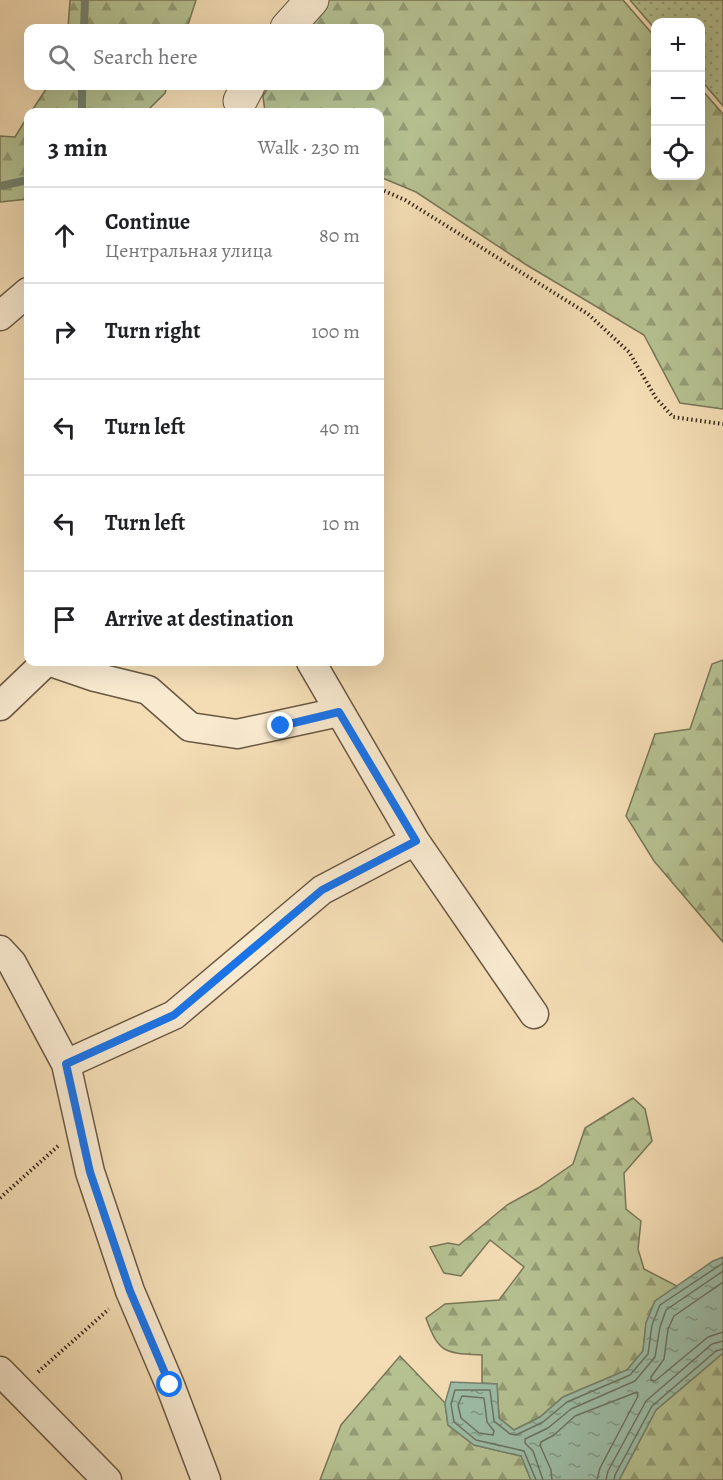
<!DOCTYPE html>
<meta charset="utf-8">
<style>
:root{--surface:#fff;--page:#f6f6f6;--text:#202124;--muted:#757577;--line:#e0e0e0}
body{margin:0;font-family:Alegreya,serif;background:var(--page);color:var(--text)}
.controls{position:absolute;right:18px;top:18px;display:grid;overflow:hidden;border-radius:12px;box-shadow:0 6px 24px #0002}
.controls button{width:54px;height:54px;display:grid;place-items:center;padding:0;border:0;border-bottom:2px solid var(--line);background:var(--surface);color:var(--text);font:30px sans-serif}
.stop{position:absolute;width:18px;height:18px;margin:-14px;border:4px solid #1a73e8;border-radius:50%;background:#fff}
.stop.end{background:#1a73e8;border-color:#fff;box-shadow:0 2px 6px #0008}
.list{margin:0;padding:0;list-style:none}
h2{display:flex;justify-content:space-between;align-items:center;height:78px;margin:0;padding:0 24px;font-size:26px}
h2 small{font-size:20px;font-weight:400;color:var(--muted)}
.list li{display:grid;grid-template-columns:39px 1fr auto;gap:18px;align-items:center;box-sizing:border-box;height:96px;padding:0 24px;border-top:2px solid var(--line)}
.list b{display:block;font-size:22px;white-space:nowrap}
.list p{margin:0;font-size:20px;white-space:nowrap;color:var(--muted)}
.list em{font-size:20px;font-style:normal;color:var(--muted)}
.icon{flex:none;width:33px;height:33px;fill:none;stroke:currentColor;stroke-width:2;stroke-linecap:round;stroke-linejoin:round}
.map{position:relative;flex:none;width:723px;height:1480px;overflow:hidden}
.search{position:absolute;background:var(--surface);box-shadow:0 6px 24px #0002;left:24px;top:24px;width:360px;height:66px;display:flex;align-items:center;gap:15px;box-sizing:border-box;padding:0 21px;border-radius:12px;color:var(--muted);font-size:22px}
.panel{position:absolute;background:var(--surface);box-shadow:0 6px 24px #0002;left:24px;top:108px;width:360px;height:558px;border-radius:12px}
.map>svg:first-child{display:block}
.green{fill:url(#green-dots);stroke:#787757;stroke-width:1.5}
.forest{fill:url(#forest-firs);stroke:#787757;stroke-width:1.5}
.water{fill:url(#water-ripples);stroke:#76836f;stroke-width:1.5}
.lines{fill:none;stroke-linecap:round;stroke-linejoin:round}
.shore{stroke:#6c7462;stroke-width:1.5}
.stream{stroke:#76836f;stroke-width:8}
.minor-casing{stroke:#695842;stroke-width:31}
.tertiary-casing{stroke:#695842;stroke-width:35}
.path{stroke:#3b2c1c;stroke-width:4;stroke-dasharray:1.5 3;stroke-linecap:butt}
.minor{stroke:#f8e9cf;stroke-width:28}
.tertiary{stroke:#f8e9cf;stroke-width:33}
.route{stroke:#1a73e8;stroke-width:8}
</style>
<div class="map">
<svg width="723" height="1480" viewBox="0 0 723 1480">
<defs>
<pattern id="green-dots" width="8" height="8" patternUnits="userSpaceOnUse" patternTransform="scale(1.5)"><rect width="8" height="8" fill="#b6c292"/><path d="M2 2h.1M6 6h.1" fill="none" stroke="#959e76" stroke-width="1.8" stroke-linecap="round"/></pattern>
<pattern id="forest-firs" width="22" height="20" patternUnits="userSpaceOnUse" patternTransform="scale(1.5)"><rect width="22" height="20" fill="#b6c292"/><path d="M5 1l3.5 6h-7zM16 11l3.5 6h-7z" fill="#959e76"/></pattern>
<pattern id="water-ripples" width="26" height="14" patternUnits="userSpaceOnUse" patternTransform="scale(1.5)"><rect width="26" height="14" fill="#9dbda7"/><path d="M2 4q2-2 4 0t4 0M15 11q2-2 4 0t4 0" fill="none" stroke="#819a87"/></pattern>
</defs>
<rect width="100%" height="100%" fill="#f4ddb5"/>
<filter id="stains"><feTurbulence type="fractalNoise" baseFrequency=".00333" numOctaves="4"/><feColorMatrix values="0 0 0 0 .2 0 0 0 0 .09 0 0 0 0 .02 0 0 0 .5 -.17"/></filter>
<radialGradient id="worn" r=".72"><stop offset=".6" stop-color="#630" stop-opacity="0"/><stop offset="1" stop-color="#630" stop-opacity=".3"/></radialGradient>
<!-- green -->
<path class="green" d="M630,0H723V106L701,80L700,22H656L655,29Z"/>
<!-- forest -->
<path class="forest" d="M70,0H196L187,28H68Z
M300,0H623L655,37L656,176H700L701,89L723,114V409L680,403L644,335L525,264L416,192L380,177V112H265L263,96L269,86H380V28H304Z
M48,86H167L165,93L146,112H31Z
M28,116V199L0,202V136L15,137Z
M723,660V942L654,861L626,816L655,734L690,729L712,664Z
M633,1098L645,1109L652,1141L624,1173L626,1209L641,1221L638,1249L644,1269L677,1286L655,1301L646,1323L643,1351L627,1370L563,1397L540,1417L514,1430L499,1418L497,1384L482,1383V1355C445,1353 439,1354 426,1318L445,1304L499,1300L524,1267L490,1240L461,1276L444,1273L430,1247L448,1243L459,1245L507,1205L538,1188L573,1164L585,1128Z
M723,1353V1480H619L656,1410Z
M400,1356L445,1403L448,1425L474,1445L521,1456L531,1480H320L341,1425Z"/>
<!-- water -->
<path class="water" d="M723,1257V1353L656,1410L619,1480H531L521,1456L474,1445L448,1425L445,1403L451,1382L497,1384L499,1418L514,1430L540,1417L563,1397L627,1370L643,1351L646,1323L655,1301L713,1261Z"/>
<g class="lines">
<!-- shore -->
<path class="shore" d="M723,1282L674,1316L668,1329L664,1359L651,1377V1380L655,1381L708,1337L723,1332
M462,1396L484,1398L487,1422L494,1431L493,1435L479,1433L461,1418L458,1405Z
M536,1480L524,1451L476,1440L454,1422L451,1404L455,1390H490L494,1421L510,1434L516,1435L543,1422L567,1402L630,1375L648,1354L652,1325L660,1305L723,1263
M543,1480L533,1451L525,1443V1439L548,1428L571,1409L635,1381L655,1357L660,1327L666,1310L723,1271
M552,1480L551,1470L540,1445L541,1442L554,1435L575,1416L637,1392L638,1396L600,1468L597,1480
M606,1480L608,1471L646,1401L712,1344L723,1341
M614,1480L615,1475L652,1406L716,1351L723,1349"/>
<!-- stream -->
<path class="stream" d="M84,28L85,0
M82,112V86
M0,186L28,180"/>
<defs>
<path id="minor" d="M0,316L28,292
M51,662L95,677L148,690L190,727L237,734L339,712
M311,662L415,841L534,1014
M0,706L46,662
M0,950L12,963L66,1064L90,1172L130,1291L170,1385L206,1480
M66,1064L174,1015L322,890L415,841
M0,1371L107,1480"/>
<path id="tertiary" d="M287,28L312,0
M240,101L248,86"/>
</defs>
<!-- minor casing -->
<use href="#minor" class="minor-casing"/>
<!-- tertiary casing -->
<use href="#tertiary" class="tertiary-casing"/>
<!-- path -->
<path class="path" d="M380,189L405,200L588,314L629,352L656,398L673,417L723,424
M0,1198L58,1146
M38,1372L109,1309"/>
<!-- minor -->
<use href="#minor" class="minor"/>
<!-- tertiary -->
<use href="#tertiary" class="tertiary"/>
</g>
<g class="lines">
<!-- route -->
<path class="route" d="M170,1385L130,1291L90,1172L66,1064L174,1015L322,890L416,841L339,712L281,726"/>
</g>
<rect width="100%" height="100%" filter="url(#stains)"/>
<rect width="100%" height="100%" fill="url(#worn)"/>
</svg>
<div class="controls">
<button>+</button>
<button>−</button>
<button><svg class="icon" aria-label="locate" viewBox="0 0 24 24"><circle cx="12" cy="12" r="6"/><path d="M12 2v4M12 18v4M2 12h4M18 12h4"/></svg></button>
</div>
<div class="stop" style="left:170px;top:1385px"></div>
<div class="stop end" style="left:281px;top:726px"></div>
<div class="search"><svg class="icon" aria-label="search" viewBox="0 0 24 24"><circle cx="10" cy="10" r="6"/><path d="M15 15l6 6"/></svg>Search here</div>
<section class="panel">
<h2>3 min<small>Walk · 230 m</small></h2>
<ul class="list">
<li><svg class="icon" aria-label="ahead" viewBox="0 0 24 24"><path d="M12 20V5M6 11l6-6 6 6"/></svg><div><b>Continue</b><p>Центральная улица</p></div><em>80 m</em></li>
<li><svg class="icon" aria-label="right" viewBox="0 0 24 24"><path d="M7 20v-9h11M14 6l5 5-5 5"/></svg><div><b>Turn right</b></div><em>100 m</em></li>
<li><svg class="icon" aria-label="left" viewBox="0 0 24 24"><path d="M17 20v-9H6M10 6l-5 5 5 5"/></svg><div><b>Turn left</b></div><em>40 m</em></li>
<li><svg class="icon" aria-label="left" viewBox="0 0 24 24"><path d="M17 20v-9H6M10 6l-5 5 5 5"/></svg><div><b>Turn left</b></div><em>10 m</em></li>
<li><svg class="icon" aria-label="arrive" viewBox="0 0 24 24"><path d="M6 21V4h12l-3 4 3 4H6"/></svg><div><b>Arrive at destination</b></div></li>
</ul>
</section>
</div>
